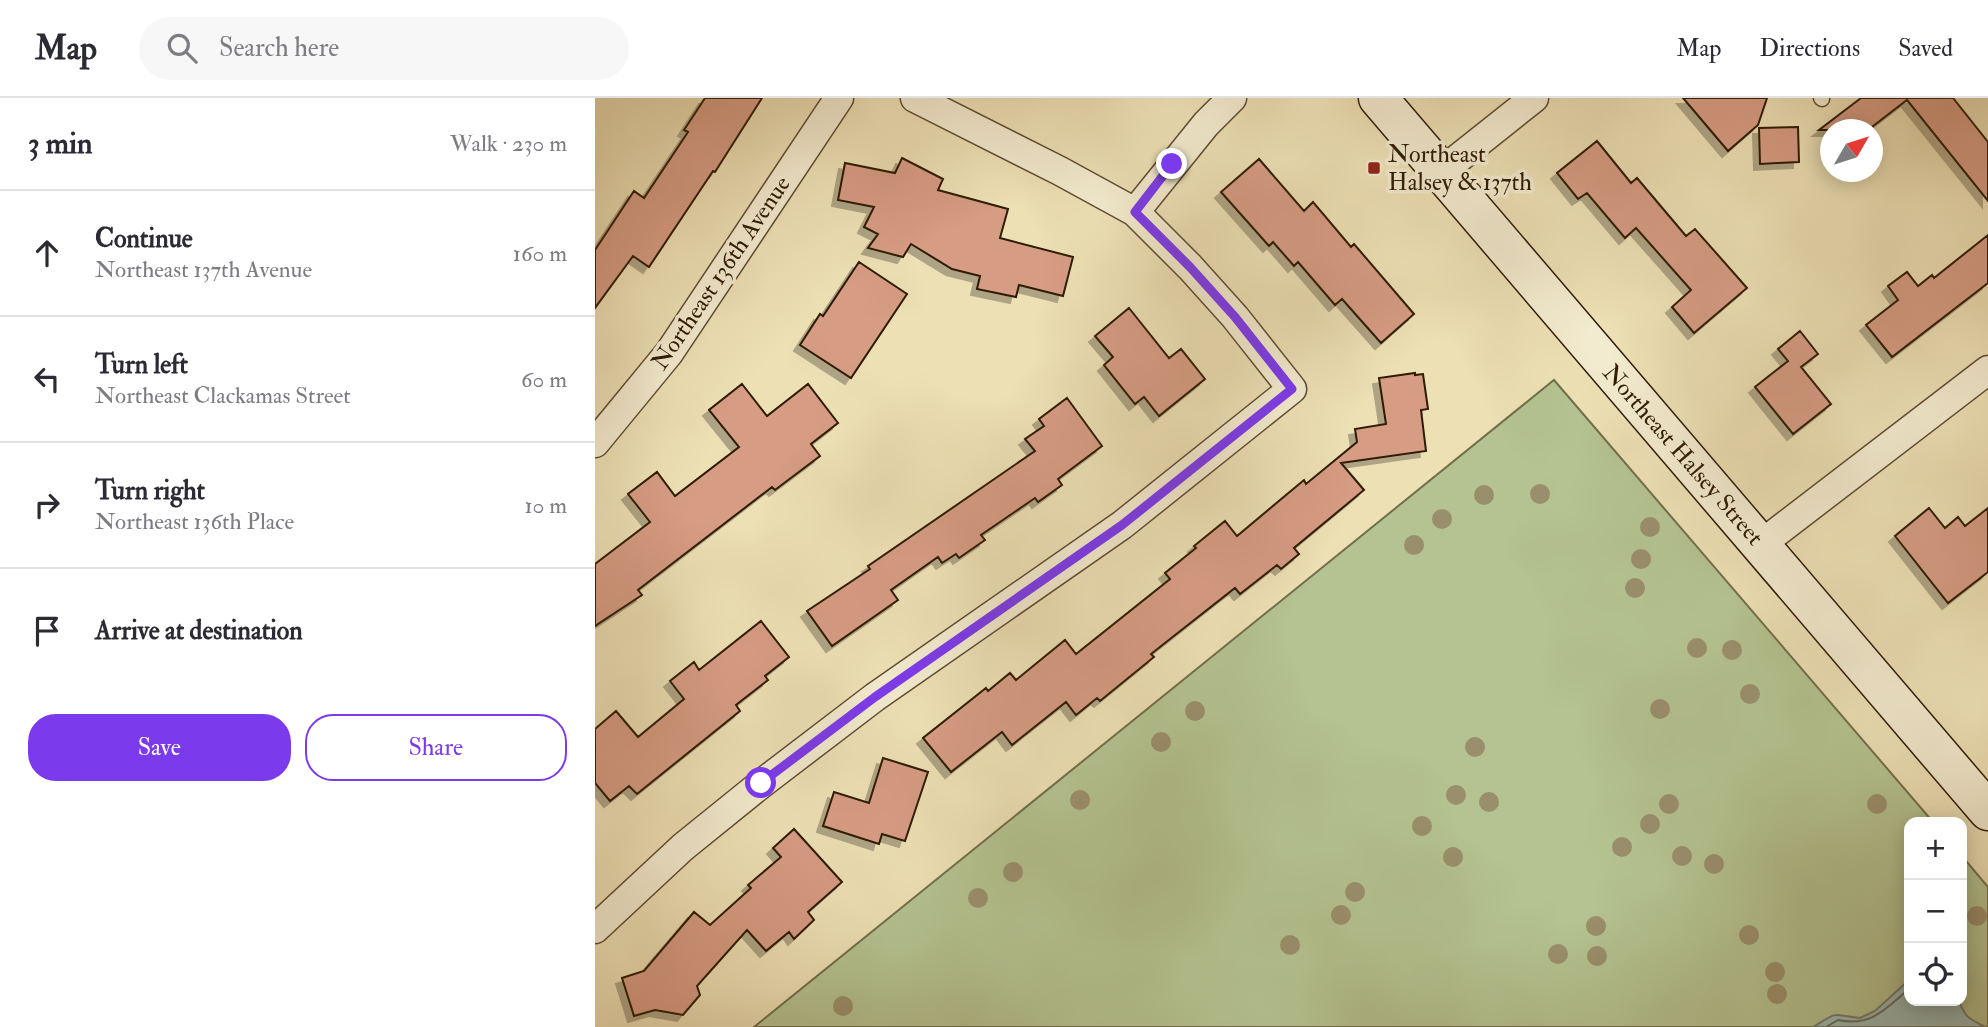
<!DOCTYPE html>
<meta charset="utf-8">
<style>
:root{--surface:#fff;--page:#f7f7f7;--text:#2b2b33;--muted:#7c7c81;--line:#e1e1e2;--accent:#7c3aed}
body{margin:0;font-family:"IM FELL Double Pica",serif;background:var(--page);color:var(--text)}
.controls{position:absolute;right:21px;bottom:21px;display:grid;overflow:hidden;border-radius:14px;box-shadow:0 4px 18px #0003}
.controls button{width:63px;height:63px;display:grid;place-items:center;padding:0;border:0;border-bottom:2px solid var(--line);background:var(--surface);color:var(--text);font:35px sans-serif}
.compass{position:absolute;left:1225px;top:21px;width:63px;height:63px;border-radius:50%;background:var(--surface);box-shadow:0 4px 18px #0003;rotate:51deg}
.stop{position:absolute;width:21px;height:21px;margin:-16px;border:5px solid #7c3aed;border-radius:50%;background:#fff}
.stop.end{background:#7c3aed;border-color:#fff;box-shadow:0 2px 7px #0008}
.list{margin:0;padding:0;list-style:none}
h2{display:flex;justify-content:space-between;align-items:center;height:91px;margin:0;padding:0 28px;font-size:30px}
h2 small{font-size:23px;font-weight:400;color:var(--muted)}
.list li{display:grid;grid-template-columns:46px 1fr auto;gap:21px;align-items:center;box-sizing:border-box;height:126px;padding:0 28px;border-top:2px solid var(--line)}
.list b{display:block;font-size:26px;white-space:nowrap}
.list p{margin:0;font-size:23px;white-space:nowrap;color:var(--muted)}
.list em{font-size:23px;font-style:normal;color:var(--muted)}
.actions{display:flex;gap:14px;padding:21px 28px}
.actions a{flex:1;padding:16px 0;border:2px solid var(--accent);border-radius:28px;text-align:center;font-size:24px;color:var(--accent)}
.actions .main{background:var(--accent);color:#fff}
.icon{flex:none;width:38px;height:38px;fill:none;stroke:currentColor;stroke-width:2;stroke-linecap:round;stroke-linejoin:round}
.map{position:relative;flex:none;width:1393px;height:929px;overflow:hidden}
header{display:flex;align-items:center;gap:42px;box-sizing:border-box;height:98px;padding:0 35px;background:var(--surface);border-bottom:2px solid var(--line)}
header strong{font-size:33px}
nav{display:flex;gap:38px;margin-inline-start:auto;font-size:24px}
.search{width:490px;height:63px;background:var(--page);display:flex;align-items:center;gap:18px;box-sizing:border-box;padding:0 24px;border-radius:38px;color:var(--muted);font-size:26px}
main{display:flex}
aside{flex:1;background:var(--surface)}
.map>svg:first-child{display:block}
.green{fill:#b4c391;stroke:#726f4c;stroke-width:2}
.water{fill:#9bbbb6;stroke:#707b70;stroke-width:2}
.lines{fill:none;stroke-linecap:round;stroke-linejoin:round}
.shore{stroke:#656b5e;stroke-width:2}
.building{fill:#d69c84;stroke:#2f1b06;stroke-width:2;filter:url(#shadow)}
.lane-casing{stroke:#5e4c32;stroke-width:17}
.street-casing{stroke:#5e4c32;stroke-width:31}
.secondary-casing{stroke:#2f1b06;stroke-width:41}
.lane{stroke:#f3ebcf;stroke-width:14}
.street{stroke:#f3ebcf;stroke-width:28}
.secondary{stroke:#f3ebcf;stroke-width:38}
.tree{fill:#9a8f6c}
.route{stroke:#7c3aed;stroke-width:9}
.poi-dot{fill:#8f2418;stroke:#f3ebcf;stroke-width:2.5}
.labels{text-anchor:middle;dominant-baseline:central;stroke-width:7;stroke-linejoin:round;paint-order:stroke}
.poi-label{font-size:24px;fill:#2f1b06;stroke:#f3ebcf;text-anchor:start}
.street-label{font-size:24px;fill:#2f1b06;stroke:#f3ebcf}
</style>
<header>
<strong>Map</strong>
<div class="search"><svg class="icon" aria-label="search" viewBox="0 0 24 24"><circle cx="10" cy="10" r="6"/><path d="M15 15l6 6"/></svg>Search here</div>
<nav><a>Map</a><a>Directions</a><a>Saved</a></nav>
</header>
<main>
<aside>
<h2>3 min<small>Walk · 230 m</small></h2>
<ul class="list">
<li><svg class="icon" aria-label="ahead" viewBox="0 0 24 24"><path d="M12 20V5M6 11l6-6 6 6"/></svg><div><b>Continue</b><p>Northeast 137th Avenue</p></div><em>160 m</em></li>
<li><svg class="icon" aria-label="left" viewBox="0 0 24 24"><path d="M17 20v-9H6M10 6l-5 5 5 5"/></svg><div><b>Turn left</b><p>Northeast Clackamas Street</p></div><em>60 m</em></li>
<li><svg class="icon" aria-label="right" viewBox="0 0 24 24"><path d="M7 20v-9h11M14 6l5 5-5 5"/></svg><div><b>Turn right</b><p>Northeast 136th Place</p></div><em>10 m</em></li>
<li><svg class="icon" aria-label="arrive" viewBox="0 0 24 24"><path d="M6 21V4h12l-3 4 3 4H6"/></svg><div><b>Arrive at destination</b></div></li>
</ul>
<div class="actions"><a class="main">Save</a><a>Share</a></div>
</aside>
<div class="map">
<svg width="1393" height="929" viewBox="0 0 1393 929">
<defs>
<filter id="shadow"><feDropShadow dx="-6" dy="6" stdDeviation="0" flood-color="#0004"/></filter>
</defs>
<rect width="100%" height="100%" fill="#ede0b5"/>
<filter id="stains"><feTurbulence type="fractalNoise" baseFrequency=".00286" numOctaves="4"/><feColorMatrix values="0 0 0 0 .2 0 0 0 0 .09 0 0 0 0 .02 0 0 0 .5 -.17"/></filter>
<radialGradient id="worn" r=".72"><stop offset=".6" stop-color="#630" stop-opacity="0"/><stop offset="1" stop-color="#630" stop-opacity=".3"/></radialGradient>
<!-- green -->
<path class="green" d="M959,282L1338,724H1314V903H1367V758L1393,789V929H159Z"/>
<!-- water -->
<path class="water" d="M1314,882V903H1364C1371,921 1374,920 1390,929H1218C1246,912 1234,917 1265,920L1280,913Z"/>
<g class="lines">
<!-- shore -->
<path class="shore" d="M1231,929L1243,922C1277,929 1290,911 1314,891"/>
</g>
<!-- building -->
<path class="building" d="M110,0H167L120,74L118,73L54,169L38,158L0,210V152L39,93L49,100L93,34L89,32Z
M1088,0H1172L1163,27L1133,53Z
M1266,0H1358L1393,44V103L1312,2L1273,32H1224Z
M1203,29L1204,64L1165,66L1164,30Z
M1002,43L1036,85L1042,80L1091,138L1100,131L1152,190L1099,235L1077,209L1096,192L1041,130L1030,140L992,95L983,101L962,75Z
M307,60L348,81L343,92L413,111L405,140L478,159L468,198L424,187L421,199L382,191L385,178L357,171L316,146L308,159L273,150L283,136L269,129L279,109L243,102L250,65L300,75Z
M664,61L709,113L718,104L756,149L759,146L819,216L786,245L747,201L740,207L703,164L699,168L678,144L674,148L626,94Z
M1393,137V185L1297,259L1271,227L1303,202L1293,188L1312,174L1323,188L1337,177L1339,180Z
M264,164L312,196L256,280L205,247L225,216L228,218Z
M534,210L574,260L586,251L610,281L564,318L549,299L540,306L509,267L518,259L500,238Z
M1205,233L1223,256L1206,269L1236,306L1198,336L1160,289L1193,263L1183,251Z
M820,275V277L828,276L833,311L826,312L831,353L746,365L769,392L699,450L704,456L686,471L682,467L645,496L640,490L556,556L559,559L505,603L502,600L481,617L471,604L417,647L407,634L356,674L328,640L391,590L393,593L415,575L421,582L470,542L481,556L575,481L570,475L601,450L599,448L630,423L642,438L709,382L711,386L762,344L760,331L791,326L784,280Z
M147,286L172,318L213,286L243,325L216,346L225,358L180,392L177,389L43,492L47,497L0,528V466L55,424L33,396L62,374L80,398L144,349L114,312Z
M472,300L507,348L463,381L467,387L443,404L440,400L386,437L390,442L364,460L361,456L347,465L343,459L296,492L303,502L237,548L212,513L275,471L273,468L440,353L430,341L449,328L444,321Z
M1334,410L1350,430L1363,419L1370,428L1393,410V474L1353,505L1300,438Z
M166,523L194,559L170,578L173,582L141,607L145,613L42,696L34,688L15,703L0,685V631L21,613L43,639L89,601L75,583L99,564L104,572Z
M288,660L333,674L310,743L287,736L284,746L228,728L239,694L274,705Z
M199,731L247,784L213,814L219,822L199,841L194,834L171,853L152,832L102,888L105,897L88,917L60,912L39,918L27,880L49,873L99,814L115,827L156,790L153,787L186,759L178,750Z"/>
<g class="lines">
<defs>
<path id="lane" d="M1226,0L1227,1"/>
<path id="street" d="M846,74L939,0
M540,114L611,26L637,0
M0,345L74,255L244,0
M1165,447L1393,272
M0,831L88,749L166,686L280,599L527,427L697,291L640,219L595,169L540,114L465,73L320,0"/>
<path id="secondary" d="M783,0L1393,713"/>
</defs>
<!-- lane casing -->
<use href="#lane" class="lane-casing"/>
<!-- street casing -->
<use href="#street" class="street-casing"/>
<!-- secondary casing -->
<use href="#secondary" class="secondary-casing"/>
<!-- lane -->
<use href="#lane" class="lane"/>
<!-- street -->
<use href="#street" class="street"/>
<!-- secondary -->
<use href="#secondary" class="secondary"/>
</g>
<!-- trees -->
<g class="tree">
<circle cx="945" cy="396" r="10"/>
<circle cx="889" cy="397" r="10"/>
<circle cx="847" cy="421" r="10"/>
<circle cx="1055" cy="429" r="10"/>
<circle cx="819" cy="447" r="10"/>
<circle cx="1046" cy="461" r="10"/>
<circle cx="1040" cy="490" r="10"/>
<circle cx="1102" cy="550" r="10"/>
<circle cx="1137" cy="552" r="10"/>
<circle cx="1155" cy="596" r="10"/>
<circle cx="1065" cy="611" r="10"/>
<circle cx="600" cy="613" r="10"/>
<circle cx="566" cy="644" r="10"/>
<circle cx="880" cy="649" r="10"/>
<circle cx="861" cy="697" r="10"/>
<circle cx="485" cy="702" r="10"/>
<circle cx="894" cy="704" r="10"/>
<circle cx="1074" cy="706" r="10"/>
<circle cx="1282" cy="706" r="10"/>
<circle cx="1055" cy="726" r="10"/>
<circle cx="827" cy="728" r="10"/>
<circle cx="1027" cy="749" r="10"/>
<circle cx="1087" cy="758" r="10"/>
<circle cx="858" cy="759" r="10"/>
<circle cx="1119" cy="766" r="10"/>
<circle cx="418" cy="774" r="10"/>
<circle cx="760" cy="794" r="10"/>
<circle cx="383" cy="800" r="10"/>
<circle cx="746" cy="817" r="10"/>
<circle cx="1382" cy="818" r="10"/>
<circle cx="1001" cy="828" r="10"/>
<circle cx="1154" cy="837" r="10"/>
<circle cx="695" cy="847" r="10"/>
<circle cx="963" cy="856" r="10"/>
<circle cx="1002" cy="858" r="10"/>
<circle cx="1180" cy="874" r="10"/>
<circle cx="1182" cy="896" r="10"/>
<circle cx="248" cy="908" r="10"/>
</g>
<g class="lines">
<!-- route -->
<path class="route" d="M166,685L280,599L527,427L697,291L640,219L595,169L540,114L577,66"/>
</g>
<!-- markers -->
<rect class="poi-dot" x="772" y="63" width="14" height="14" rx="3.5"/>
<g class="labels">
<!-- poi labels -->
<g class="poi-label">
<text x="793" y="56">Northeast<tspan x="793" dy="28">Halsey &amp; 137th</tspan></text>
</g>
<!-- street labels -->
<g class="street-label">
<text transform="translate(126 175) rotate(-56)">Northeast 136th Avenue</text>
<text transform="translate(1088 357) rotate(49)">Northeast Halsey Street</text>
</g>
</g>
<rect width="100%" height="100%" filter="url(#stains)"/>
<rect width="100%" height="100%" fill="url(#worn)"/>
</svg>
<div class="controls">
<button>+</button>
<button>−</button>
<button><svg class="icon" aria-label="locate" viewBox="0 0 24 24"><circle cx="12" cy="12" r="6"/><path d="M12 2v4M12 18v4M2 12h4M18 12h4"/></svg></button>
</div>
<svg class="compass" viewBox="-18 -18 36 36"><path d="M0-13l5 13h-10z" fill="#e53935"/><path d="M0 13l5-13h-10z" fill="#7c7c81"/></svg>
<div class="stop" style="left:166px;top:685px"></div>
<div class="stop end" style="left:577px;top:66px"></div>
</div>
</main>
